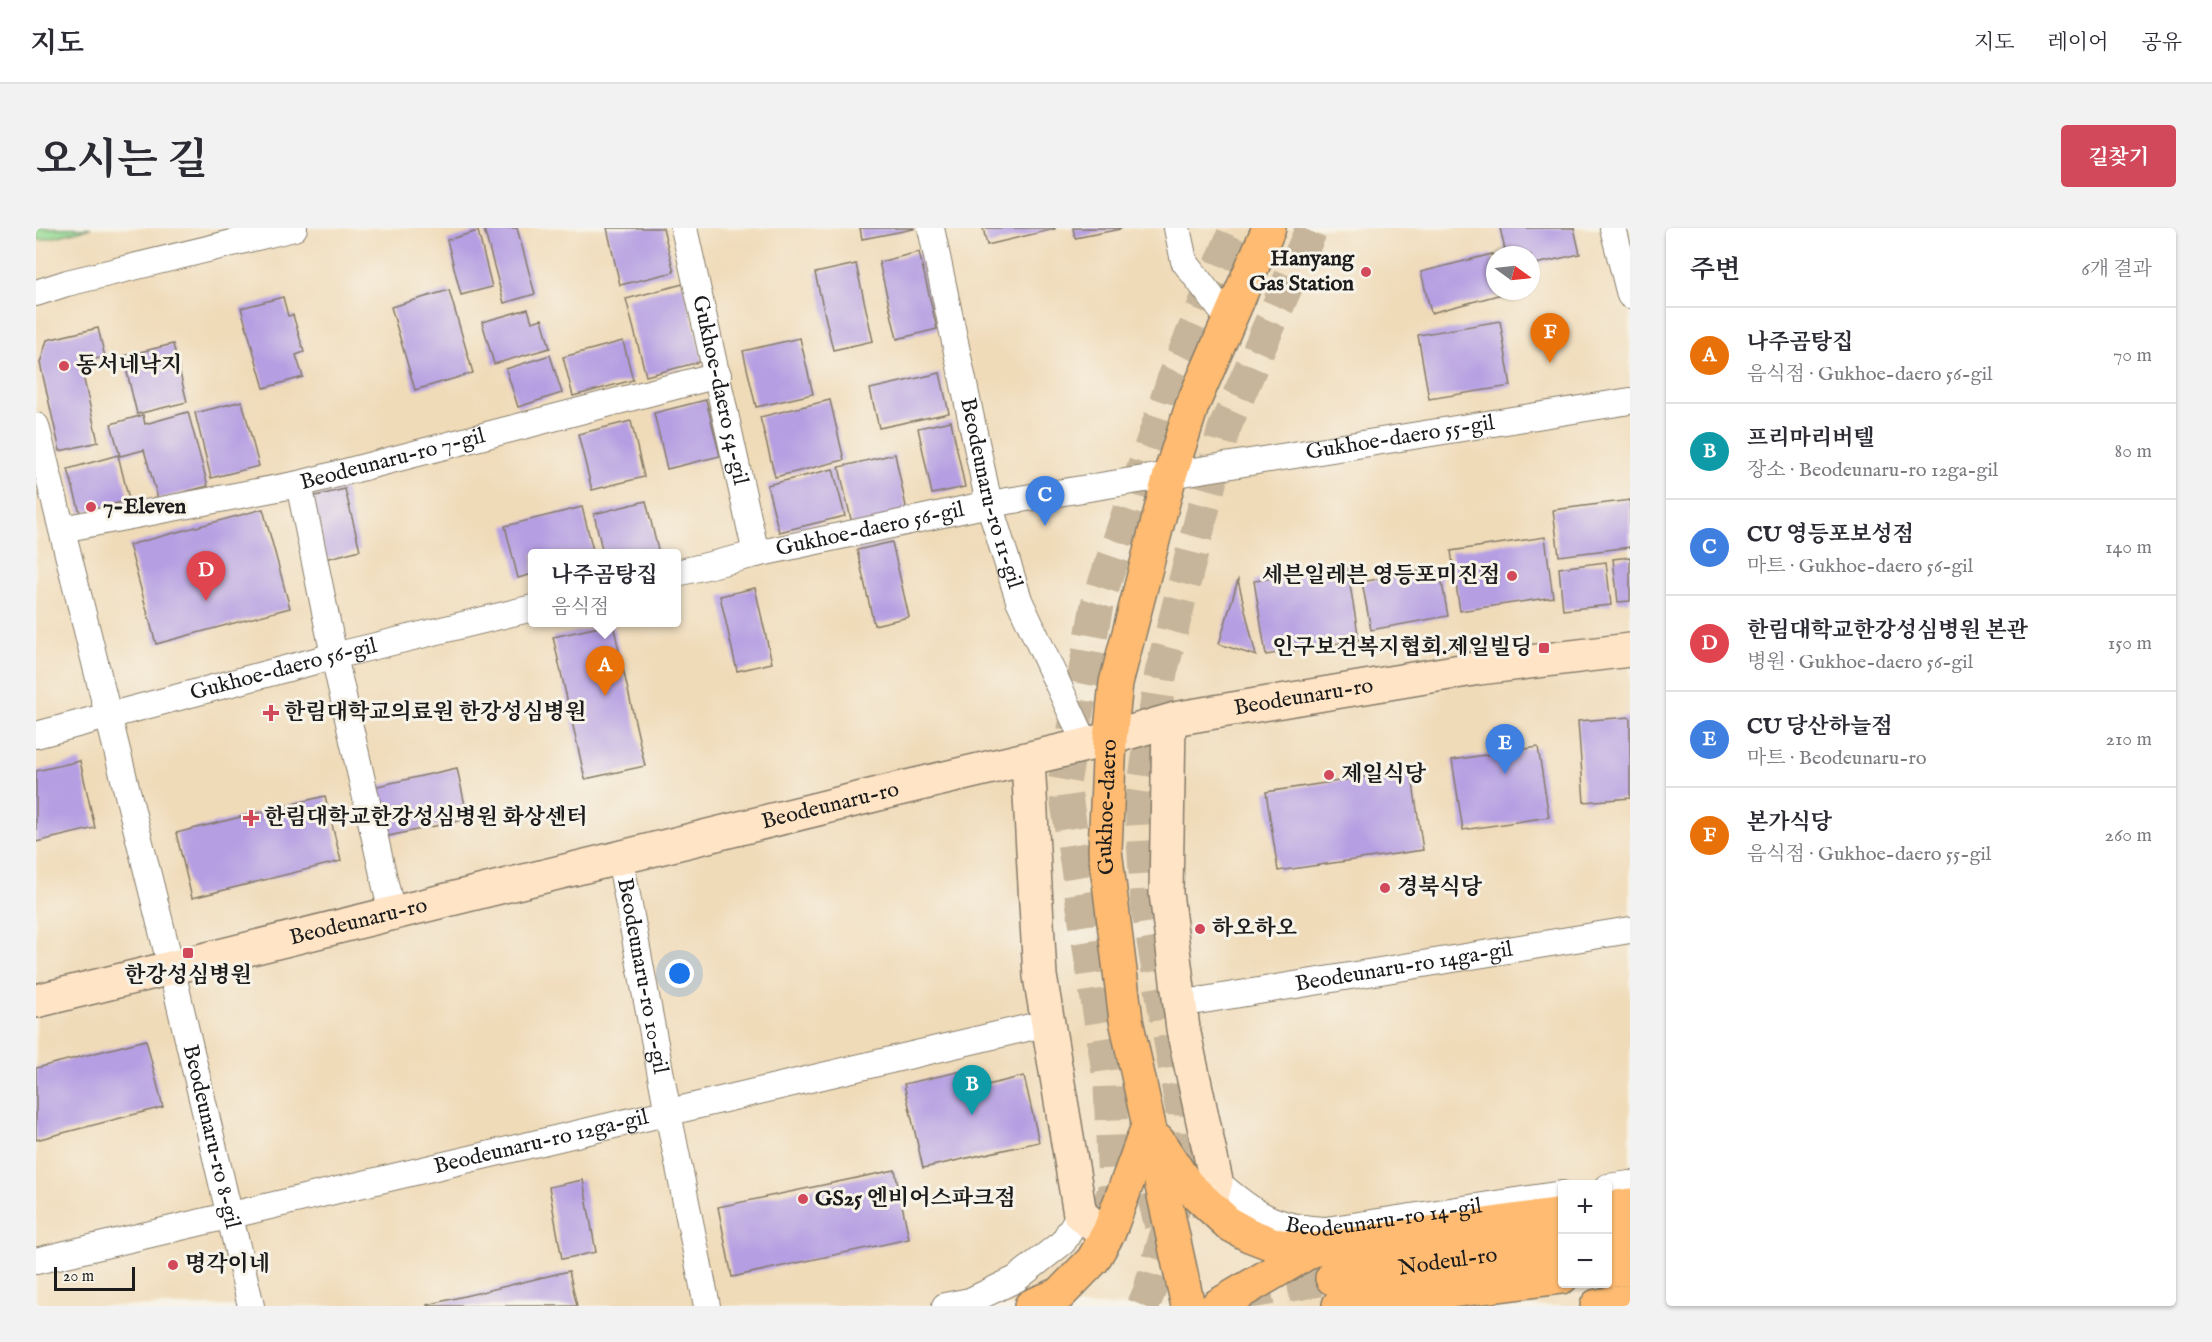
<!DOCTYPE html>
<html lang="ko">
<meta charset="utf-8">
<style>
:root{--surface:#fff;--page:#f2f2f3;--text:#2b2b33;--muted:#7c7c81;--line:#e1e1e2;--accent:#d1495b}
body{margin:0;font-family:"IM FELL English","Noto Serif KR",serif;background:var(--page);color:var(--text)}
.controls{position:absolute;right:18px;bottom:18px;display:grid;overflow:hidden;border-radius:6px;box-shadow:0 2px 4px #0004}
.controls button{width:54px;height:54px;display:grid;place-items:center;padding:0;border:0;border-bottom:2px solid var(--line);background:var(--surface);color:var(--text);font:30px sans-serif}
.compass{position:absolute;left:1450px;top:18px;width:54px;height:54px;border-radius:50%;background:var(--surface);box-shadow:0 2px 4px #0004;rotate:105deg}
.scale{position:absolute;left:18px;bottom:15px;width:81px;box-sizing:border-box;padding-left:6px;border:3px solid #1c1c1c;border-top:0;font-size:16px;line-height:21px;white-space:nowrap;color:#1c1c1c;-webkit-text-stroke:4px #f7f3e8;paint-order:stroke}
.you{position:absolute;left:644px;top:746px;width:21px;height:21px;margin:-15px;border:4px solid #fff;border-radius:50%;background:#1a73e8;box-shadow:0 0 0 9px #1a73e833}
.badge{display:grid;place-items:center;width:39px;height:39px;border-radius:50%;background:var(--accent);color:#fff;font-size:20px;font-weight:700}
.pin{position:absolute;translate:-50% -50px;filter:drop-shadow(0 2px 3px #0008)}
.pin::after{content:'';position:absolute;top:32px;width:21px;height:18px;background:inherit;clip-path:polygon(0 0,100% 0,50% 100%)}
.popup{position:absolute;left:492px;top:321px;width:153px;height:78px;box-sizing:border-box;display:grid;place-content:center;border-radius:6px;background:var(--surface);filter:drop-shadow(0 2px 4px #0005);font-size:20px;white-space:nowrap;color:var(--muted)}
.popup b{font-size:22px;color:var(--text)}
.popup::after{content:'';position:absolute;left:50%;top:100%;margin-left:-12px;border:12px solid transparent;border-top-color:var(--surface)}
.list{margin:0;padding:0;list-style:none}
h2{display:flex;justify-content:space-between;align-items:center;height:78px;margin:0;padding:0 24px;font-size:26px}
h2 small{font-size:20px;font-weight:400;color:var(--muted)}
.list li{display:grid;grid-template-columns:39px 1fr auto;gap:18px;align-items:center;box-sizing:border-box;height:96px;padding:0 24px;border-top:2px solid var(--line)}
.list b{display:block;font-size:22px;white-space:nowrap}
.list p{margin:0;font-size:20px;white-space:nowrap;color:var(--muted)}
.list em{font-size:20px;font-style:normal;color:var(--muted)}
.map{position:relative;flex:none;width:1594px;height:1078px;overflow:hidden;border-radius:6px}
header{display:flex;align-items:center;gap:36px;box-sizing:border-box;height:84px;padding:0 30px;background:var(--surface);border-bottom:2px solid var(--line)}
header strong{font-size:28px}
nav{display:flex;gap:33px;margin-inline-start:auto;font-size:21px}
.intro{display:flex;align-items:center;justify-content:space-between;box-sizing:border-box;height:144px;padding:0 36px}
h1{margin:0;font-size:42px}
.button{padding:15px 27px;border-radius:6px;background:var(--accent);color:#fff;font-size:21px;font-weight:700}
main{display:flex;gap:36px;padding:0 36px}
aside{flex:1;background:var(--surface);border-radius:6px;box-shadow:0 2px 4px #0004}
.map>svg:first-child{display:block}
.green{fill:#93d992;stroke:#587a57;stroke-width:1.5}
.building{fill:#b59ee2}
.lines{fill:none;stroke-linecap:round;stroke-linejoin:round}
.secondary-tunnel{stroke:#c6b59a;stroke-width:33;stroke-dasharray:33 16;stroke-linecap:butt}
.primary-tunnel{stroke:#c6b59a;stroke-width:33;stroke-dasharray:33 16;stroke-linecap:butt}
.trunk-tunnel{stroke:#c6b59a;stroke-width:33;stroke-dasharray:33 16;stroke-linecap:butt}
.minor-casing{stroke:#867c6a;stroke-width:28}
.secondary-casing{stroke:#867c6a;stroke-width:36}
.primary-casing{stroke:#867c6a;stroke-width:36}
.minor{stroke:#fff;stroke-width:26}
.secondary{stroke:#ffe4c6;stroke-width:33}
.primary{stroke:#febb71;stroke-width:33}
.poi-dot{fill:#d1495b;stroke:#f7f3e8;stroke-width:2}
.labels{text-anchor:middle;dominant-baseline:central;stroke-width:6;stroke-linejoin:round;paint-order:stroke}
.poi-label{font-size:22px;font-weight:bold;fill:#1c1c1c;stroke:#f7f3e8;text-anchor:start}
.street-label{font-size:22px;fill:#1c1c1c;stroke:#f7f3e8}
</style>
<header>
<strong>지도</strong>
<nav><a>지도</a><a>레이어</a><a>공유</a></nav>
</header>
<div class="intro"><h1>오시는 길</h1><a class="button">길찾기</a></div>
<main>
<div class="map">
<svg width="1594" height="1078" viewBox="0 0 1594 1078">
<rect width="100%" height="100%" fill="#f7f3e8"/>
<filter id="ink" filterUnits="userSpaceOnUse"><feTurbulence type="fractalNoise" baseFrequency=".0167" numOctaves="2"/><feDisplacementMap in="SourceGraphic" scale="12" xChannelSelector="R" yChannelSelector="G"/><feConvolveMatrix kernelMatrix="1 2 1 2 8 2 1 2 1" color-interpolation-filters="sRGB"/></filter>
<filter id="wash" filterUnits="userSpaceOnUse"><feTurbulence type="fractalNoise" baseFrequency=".008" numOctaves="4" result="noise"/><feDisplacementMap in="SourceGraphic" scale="24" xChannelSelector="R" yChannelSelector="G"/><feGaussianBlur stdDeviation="1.35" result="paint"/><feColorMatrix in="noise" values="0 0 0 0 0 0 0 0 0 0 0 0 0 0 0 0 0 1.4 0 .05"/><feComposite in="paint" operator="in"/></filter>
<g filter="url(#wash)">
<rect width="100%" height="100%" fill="#f0dbb9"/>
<!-- green -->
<path class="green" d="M0,0H55L6,12L0,11Z"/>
<g id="blocks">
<!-- building -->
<path class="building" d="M452,0H481L499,66L468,75L448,1Z
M571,0H627L638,44L584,57Z
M824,0H878V1L826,11Z
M947,0H1019V1L951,17Z
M1037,0H1085V1L1039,10Z
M1464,0H1538L1544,26L1495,37V27H1470Z
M442,3L456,59L425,67L411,12Z
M883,24L901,101L861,111L843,34Z
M1456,26L1459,38V63H1465L1466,66L1395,85L1385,44Z
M820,36L837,113L797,122L779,45Z
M647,56L667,133L610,148L590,71Z
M413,62L437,145L379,162L355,79Z
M247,69L252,88L257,87L268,124L260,127L267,149L228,160L205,80Z
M492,81L496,94L506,91L514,120L458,136L446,94Z
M1464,93L1475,158L1393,171L1382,107Z
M62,100L69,129L44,134L62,214L24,223L4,135L11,112Z
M764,110L777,166L720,179L707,123Z
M587,113L597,152L537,168L527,129Z
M137,116L151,174L101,186L87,128Z
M514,127L526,165L482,179L470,141Z
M904,145L913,185L843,200L834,161Z
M670,172L684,228L631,241L618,185Z
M794,172L808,232L739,249L724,189Z
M206,173L223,238L175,250L159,185Z
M152,184L172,258L122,271L108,222L84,228L75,196L107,187L109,196Z
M595,193L608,249L556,262L542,206Z
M915,193L929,259L896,266L882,200Z
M859,226L872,288L817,300L803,239Z
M82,227L93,272L44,285L32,241Z
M797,241L809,288L743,304L731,257Z
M309,261L324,322L290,331L275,269Z
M1594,272V319L1523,328L1517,282Z
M610,273L623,326H567L558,286Z
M546,279L558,326H497V346L482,350L469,298Z
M227,281L254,380L120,416L93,317Z
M1509,309L1517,369L1424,383L1415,323Z
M856,314L873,389L838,397L821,322Z
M1594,329V373L1582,374L1577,331Z
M1570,334L1575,377L1527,382L1523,340Z
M1311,338L1323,412L1230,427L1218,353Z
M1403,339L1412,388L1335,402L1326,354Z
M1202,352L1220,428L1183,416Z
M719,360L736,435L701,443L684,368Z
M577,396L609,538L549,551L517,409Z
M1594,489V570L1548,574L1542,493Z
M1502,519L1513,589L1427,602L1416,532Z
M44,533L59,600L0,614V543Z
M421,540L432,591L348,609L337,559Z
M1375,542L1387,622L1242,643L1230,564Z
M289,568L305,633L156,670L140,605Z
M110,812L127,879L0,912V840Z
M931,842L935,861L988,848L1003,914L887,940L868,856Z
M859,942L873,1011L696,1049L682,979Z
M547,952L560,1024L526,1031L513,959Z
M533,1043L541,1078H392L391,1077Z"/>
</g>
</g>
<g filter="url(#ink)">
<use href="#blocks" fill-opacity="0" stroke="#867c6a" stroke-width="1.5"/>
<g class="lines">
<!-- secondary-tunnel -->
<path class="secondary-tunnel" d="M1057,997L1157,972"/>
<!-- primary-tunnel -->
<path class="primary-tunnel" d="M1203,1066L1296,1050"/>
<!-- trunk-tunnel -->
<path class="trunk-tunnel" d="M1069,988L1078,962L1074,857L1028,555L1061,377L1137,152L1200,0
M1107,1078L1113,1064L1143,963L1146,884L1111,678L1105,576L1125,445L1188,201L1276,0"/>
<defs>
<g id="minor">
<path id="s1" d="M648,0L720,326"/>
<path id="s2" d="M895,0L953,276L983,372L1050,517"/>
<path d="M1141,0L1148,33L1193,92"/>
<path d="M1577,0L1594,67"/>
<path d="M0,65L31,55L258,0"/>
<path id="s3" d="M0,198L135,739L215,1078"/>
<path d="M263,256L298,428L356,686"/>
<path id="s4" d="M26,301L263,256L682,147"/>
<path id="s5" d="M641,345L720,326L953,276L1594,173"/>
<path id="s6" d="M0,507L298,428L497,380"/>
<path id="s7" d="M584,630L632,885L671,1078"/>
<path id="s8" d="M1143,776L1594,702"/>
<path id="s9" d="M1180,953C1218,986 1238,1000 1290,1002L1526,966"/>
<path d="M1572,959L1594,956"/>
<path id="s10" d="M0,1033L1012,795"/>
<path d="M909,1078L934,1073L980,1051L1027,1014L1044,986"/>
</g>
<g id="secondary">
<path d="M1133,494L1130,665L1147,801L1180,953L1176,968"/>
<path d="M992,532L1004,748L1044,986L1057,997"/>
<path id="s11" d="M0,773L871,559L1050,517L1143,490L1443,440L1594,422"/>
</g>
<g id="primary">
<path d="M1122,913L1151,957L1193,996L1213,1007L1239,1017L1276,1022L1526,986"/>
<path d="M1572,980L1594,977"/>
<path d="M1572,1011L1594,1008"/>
<path d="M1572,1043L1594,1040"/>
<path id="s12" d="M1296,1050L1526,1018"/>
<path d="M1303,1077L1526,1049"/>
<path d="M995,1078L1024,1066L1057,1032L1073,1004L1112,898"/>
<path id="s13" d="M1152,1078L1090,792L1069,622L1074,511L1080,455L1134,247L1156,178L1233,0"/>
<path d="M1181,1078L1276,1022"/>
<path d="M1561,1078L1594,1073"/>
</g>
</defs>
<!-- minor casing -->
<use href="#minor" class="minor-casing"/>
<!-- secondary casing -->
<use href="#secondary" class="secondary-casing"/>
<!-- primary casing -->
<use href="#primary" class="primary-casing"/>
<!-- minor -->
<use href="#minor" class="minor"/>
<!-- secondary -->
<use href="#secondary" class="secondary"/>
<!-- primary -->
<use href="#primary" class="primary"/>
</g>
</g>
<!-- markers -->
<g class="poi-dot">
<circle cx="1330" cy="44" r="6"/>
<circle cx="28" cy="138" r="6"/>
<circle cx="55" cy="279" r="6"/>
<circle cx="1476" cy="348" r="6"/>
<rect x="1502" y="414" width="12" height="12" rx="3"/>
<path d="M232 476h6v6h6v6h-6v6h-6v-6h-6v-6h6z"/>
<circle cx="1293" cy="547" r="6"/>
<path d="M212 581h6v6h6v6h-6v6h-6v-6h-6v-6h6z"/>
<circle cx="1349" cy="660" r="6"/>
<circle cx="1164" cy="701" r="6"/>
<rect x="146" y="719" width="12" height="12" rx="3"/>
<circle cx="767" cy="971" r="6"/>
<circle cx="137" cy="1037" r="6"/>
</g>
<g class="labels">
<!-- poi labels -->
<g class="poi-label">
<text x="1318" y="31" text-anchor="end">Hanyang<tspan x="1318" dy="25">Gas Station</tspan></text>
<text x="40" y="138">동서네낙지</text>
<text x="67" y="279">7-Eleven</text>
<text x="1464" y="348" text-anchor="end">세븐일레븐 영등포미진점</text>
<text x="1496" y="420" text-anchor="end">인구보건복지협회.제일빌딩</text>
<text x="248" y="485">한림대학교의료원 한강성심병원</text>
<text x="1305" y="547">제일식당</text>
<text x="228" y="590">한림대학교한강성심병원 화상센터</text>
<text x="1361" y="660">경북식당</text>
<text x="1176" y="701">하오하오</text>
<text x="152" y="748" text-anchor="middle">한강성심병원</text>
<text x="779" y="971">GS25 엔비어스파크점</text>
<text x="149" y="1037">명각이네</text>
</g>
<!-- street labels -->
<g class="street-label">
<text stroke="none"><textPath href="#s1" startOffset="166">Gukhoe-daero 54-gil</textPath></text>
<text stroke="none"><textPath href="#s5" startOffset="736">Gukhoe-daero 55-gil</textPath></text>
<text stroke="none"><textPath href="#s4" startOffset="338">Beodeunaru-ro 7-gil</textPath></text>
<text stroke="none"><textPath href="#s2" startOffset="272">Beodeunaru-ro 11-gil</textPath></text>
<text stroke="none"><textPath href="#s5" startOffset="198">Gukhoe-daero 56-gil</textPath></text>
<text stroke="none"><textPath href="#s6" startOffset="256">Gukhoe-daero 56-gil</textPath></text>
<text stroke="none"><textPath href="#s11" startOffset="1304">Beodeunaru-ro</textPath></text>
<text stroke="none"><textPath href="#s11" startOffset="818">Beodeunaru-ro</textPath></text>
<text stroke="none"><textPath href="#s13" startOffset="507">Gukhoe-daero</textPath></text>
<text stroke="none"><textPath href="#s11" startOffset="332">Beodeunaru-ro</textPath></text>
<text stroke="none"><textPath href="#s8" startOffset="228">Beodeunaru-ro 14ga-gil</textPath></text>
<text stroke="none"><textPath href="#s7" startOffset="120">Beodeunaru-ro 10-gil</textPath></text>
<text stroke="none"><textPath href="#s3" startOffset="732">Beodeunaru-ro 8-gil</textPath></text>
<text stroke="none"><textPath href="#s10" startOffset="519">Beodeunaru-ro 12ga-gil</textPath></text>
<text stroke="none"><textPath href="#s9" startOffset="182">Beodeunaru-ro 14-gil</textPath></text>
<text stroke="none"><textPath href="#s12" startOffset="117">Nodeul-ro</textPath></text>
</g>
</g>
</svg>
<div class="controls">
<button>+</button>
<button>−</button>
</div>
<svg class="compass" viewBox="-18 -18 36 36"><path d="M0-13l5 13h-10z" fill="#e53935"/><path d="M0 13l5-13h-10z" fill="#7c7c81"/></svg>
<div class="scale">20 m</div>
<div class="you"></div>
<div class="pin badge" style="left:569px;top:468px;background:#e8710a">A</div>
<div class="popup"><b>나주곰탕집</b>음식점</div>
<div class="pin badge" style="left:936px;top:887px;background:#0f9aa8">B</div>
<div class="pin badge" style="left:1009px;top:298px;background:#3f7fe0">C</div>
<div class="pin badge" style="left:170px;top:373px;background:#e0444e">D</div>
<div class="pin badge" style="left:1469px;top:546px;background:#3f7fe0">E</div>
<div class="pin badge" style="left:1514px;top:135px;background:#e8710a">F</div>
</div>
<aside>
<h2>주변<small>6개 결과</small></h2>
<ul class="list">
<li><span class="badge" style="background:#e8710a">A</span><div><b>나주곰탕집</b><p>음식점 · Gukhoe-daero 56-gil</p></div><em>70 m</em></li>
<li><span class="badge" style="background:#0f9aa8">B</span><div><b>프리마리버텔</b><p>장소 · Beodeunaru-ro 12ga-gil</p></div><em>80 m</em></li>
<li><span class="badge" style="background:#3f7fe0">C</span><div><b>CU 영등포보성점</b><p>마트 · Gukhoe-daero 56-gil</p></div><em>140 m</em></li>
<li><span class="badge" style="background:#e0444e">D</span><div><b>한림대학교한강성심병원 본관</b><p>병원 · Gukhoe-daero 56-gil</p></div><em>150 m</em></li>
<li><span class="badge" style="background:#3f7fe0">E</span><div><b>CU 당산하늘점</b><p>마트 · Beodeunaru-ro</p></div><em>210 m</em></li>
<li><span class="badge" style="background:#e8710a">F</span><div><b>본가식당</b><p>음식점 · Gukhoe-daero 55-gil</p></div><em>260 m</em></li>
</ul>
</aside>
</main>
